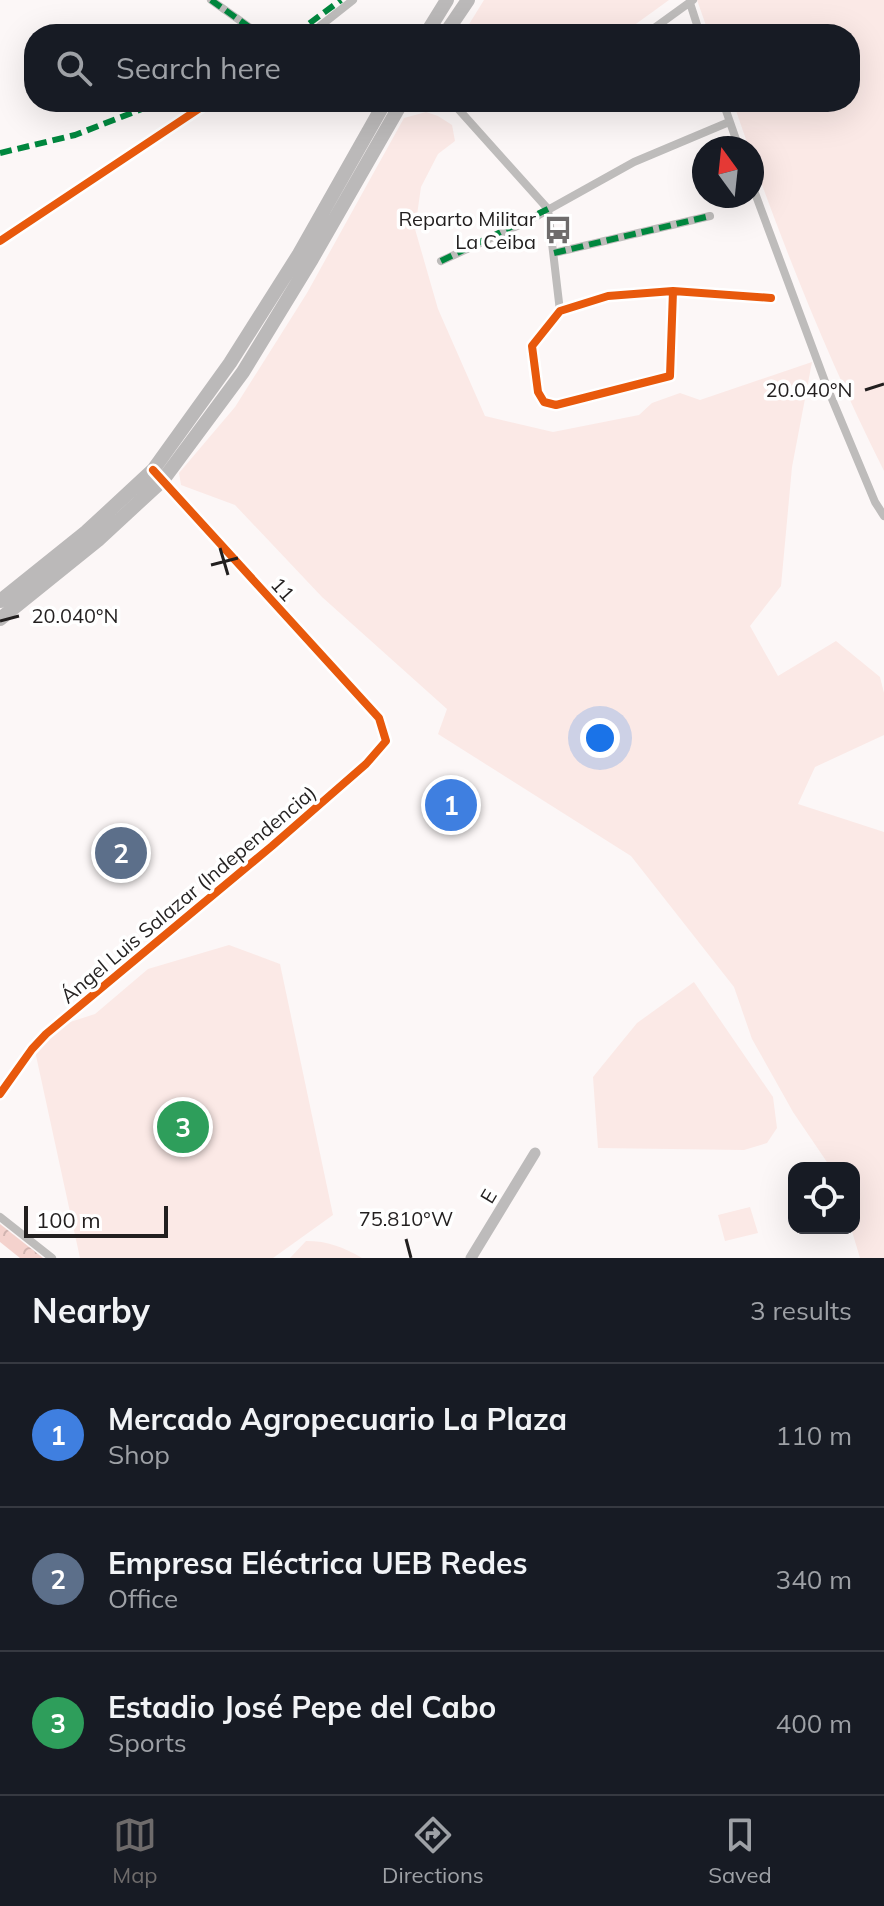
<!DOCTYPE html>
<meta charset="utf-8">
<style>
:root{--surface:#171b24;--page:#20242c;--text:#f1f3f6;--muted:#9ea1a6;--line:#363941;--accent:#6e6b6b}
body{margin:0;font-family:Mulish,sans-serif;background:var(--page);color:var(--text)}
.controls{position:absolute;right:24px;bottom:24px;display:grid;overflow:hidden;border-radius:16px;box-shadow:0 8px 32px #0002}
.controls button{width:72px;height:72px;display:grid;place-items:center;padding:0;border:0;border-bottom:2px solid var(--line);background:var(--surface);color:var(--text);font:40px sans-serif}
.compass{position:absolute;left:692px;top:136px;width:72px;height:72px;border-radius:50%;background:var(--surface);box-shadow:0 8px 32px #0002;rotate:345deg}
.scale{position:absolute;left:24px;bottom:20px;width:144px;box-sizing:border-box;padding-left:8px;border:4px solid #221f1f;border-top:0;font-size:22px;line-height:28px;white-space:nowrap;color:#221f1f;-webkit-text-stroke:6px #fff;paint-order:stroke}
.you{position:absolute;left:600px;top:738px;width:28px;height:28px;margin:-20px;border:6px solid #fff;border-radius:50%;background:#1a73e8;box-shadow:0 0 0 12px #1a73e833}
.badge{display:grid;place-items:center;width:52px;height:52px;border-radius:50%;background:var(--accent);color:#fff;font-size:26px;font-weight:700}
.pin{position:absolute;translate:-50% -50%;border:4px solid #fff;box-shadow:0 2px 8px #0006}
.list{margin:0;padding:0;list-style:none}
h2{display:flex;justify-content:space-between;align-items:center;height:104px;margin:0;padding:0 32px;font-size:34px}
h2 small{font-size:26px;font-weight:400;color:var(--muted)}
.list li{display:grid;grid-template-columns:52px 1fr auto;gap:24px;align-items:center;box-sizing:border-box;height:144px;padding:0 32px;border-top:2px solid var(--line)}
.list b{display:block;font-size:30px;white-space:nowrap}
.list p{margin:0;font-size:26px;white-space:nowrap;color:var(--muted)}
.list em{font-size:26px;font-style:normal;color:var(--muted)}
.icon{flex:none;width:44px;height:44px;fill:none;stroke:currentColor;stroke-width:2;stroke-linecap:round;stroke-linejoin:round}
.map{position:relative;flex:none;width:884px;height:1258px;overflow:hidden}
.search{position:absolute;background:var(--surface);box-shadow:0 8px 32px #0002;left:24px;right:24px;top:24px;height:88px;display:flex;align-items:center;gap:20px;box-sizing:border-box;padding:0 28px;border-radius:32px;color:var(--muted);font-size:30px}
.sheet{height:536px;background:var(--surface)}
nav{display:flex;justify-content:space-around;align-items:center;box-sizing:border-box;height:112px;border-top:2px solid var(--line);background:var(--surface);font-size:22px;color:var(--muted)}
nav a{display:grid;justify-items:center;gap:4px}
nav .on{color:var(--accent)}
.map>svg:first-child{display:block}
.green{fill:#fbe9e6}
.forest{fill:url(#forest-crowns)}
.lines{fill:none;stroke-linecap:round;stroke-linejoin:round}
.street{stroke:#bebcbb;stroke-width:8}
.secondary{stroke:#bdbbbb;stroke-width:11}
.highway{stroke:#bbb9b9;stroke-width:14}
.quiet{stroke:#00873e;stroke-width:6;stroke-dasharray:12 6;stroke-linecap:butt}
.cycleway-casing{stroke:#fff;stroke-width:13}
.cycleway{stroke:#e8590c;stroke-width:8}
.ticks{fill:none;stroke:#221f1f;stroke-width:3}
.labels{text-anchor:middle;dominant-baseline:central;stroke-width:7;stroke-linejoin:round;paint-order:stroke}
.poi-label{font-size:20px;fill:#221f1f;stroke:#fff;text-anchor:end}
.street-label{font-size:20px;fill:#221f1f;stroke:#fff}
.ticks-label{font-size:20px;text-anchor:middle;fill:#221f1f;stroke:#fff;stroke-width:7;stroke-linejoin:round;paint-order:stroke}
</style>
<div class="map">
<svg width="884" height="1258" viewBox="0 0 884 1258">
<defs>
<pattern id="forest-crowns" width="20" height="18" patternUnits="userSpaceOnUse" patternTransform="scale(2)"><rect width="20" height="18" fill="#f4d2cd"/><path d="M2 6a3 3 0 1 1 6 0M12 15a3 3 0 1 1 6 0" fill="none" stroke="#d1b4b0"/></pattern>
</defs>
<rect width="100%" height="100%" fill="#fcf7f7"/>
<!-- green -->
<path class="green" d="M484,0H669L622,34H463Z
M697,0H884V471C833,369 790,264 752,157V148H749L733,102H850V34H709Z
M426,112L438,116L452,125L455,141L438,154L421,187L415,229L438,309L485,416L553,432L639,415L652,403L680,393L700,400L812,362L792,467L781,586L750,626L778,676L836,641L880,677L884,693V735L815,767L798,804L884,832V1258H860L851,1228H854V1168H831L793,1112L752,1039L734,987L631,856L438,734L447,709L322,597L235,505L181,485L179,473L235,407L307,293L404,118Z
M229,945L280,964L333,1215L273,1258H80L35,1051L64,1024L95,1014L148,969Z
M694,982L773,1097L777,1128L767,1143L744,1150L598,1148L593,1077L637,1023Z
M750,1207L758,1233L725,1241L718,1215Z
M306,1241C328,1241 343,1247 362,1258H290Z"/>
<!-- forest -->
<path class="forest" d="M0,1224L43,1258H20L0,1242Z"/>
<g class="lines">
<!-- street -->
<path class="street" d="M211,0L259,34
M690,3L700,34
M310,34L353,0
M646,34L693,0
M452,102L548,209L560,311
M723,102L739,148
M752,185L827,387L875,502L884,516
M0,241L209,102
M554,253L710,216
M441,261L528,221L634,162L729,122
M673,291L670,376L556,405L544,402L538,392L532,346L560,311L608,296L673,291L771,298
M0,1094L32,1049L46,1034L272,846L366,764L386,741L379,718L163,480
M0,1217L52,1258"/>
<!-- secondary -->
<path class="secondary" d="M471,1258L535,1153"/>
<!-- highway -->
<path class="highway" d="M426,34L447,0
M445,34L468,0
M0,601L86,532L153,470L230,363L299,254L385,102
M0,619L98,540L163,480L243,372L312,259L402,102"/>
<!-- quiet -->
<path class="quiet" d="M211,0L259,34
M295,34L341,0
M0,153L75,135L160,102
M554,253L710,216
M441,261L548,209"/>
<defs>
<path id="cycleway" d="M0,241L209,102
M673,291L670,376L556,405L544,402L538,392L532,346L560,311L608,296L673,291L771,298
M0,1094L32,1049L46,1034L272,846L366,764L386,741L379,718L153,470"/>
</defs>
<!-- cycleway casing -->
<use href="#cycleway" class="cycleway-casing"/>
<!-- cycleway -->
<use href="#cycleway" class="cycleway"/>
</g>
<!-- ticks -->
<path class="ticks" d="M865,390L884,384M220,548L228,575M211,565L238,558M0,621L19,616M406,1239L411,1258"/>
<!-- icons -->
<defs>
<symbol id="bus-bare" viewBox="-9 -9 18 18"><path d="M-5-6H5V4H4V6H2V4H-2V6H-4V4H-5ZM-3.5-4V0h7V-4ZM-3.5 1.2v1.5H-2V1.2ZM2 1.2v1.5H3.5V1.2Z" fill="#6e6b6b" stroke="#fff" stroke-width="2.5" paint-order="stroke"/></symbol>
</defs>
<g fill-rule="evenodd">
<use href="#bus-bare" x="538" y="210" width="40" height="40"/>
</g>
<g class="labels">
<!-- poi labels -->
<g class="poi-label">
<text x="536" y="218">Reparto Militar<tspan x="536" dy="23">La Ceiba</tspan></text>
</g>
<!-- street labels -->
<g class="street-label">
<text transform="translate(283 589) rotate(48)">11</text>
<text transform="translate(188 894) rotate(-40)">Ángel Luis Salazar (Independencia)</text>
<text transform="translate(488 1196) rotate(-59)">E</text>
</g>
</g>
<g class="ticks-label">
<text x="809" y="397">20.040°N</text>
<text x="75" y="623">20.040°N</text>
<text x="406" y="1226">75.810°W</text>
</g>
</svg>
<div class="controls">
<button><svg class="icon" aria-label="locate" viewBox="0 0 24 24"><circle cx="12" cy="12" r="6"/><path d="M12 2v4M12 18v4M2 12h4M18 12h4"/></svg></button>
</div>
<svg class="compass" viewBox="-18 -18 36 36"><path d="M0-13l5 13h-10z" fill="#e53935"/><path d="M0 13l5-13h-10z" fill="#9ea1a6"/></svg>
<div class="scale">100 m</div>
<div class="you"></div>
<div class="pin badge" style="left:451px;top:805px;background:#3f7fe0">1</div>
<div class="pin badge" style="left:121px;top:853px;background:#5c6f8a">2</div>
<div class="pin badge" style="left:183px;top:1127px;background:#2e9e5b">3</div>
<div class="search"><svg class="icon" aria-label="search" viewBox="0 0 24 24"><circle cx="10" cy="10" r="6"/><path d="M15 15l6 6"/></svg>Search here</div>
</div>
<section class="sheet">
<h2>Nearby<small>3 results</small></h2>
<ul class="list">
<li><span class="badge" style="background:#3f7fe0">1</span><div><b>Mercado Agropecuario La Plaza</b><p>Shop</p></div><em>110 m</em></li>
<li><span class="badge" style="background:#5c6f8a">2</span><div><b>Empresa Eléctrica UEB Redes</b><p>Office</p></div><em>340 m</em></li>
<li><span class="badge" style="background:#2e9e5b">3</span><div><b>Estadio José Pepe del Cabo</b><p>Sports</p></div><em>400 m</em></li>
</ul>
</section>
<nav>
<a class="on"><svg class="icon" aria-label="map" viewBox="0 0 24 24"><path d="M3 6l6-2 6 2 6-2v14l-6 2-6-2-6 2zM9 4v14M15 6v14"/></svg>Map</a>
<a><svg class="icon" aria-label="directions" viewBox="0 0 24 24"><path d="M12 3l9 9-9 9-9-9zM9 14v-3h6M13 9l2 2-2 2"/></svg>Directions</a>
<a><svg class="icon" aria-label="saved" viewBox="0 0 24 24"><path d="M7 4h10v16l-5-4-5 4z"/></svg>Saved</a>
</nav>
